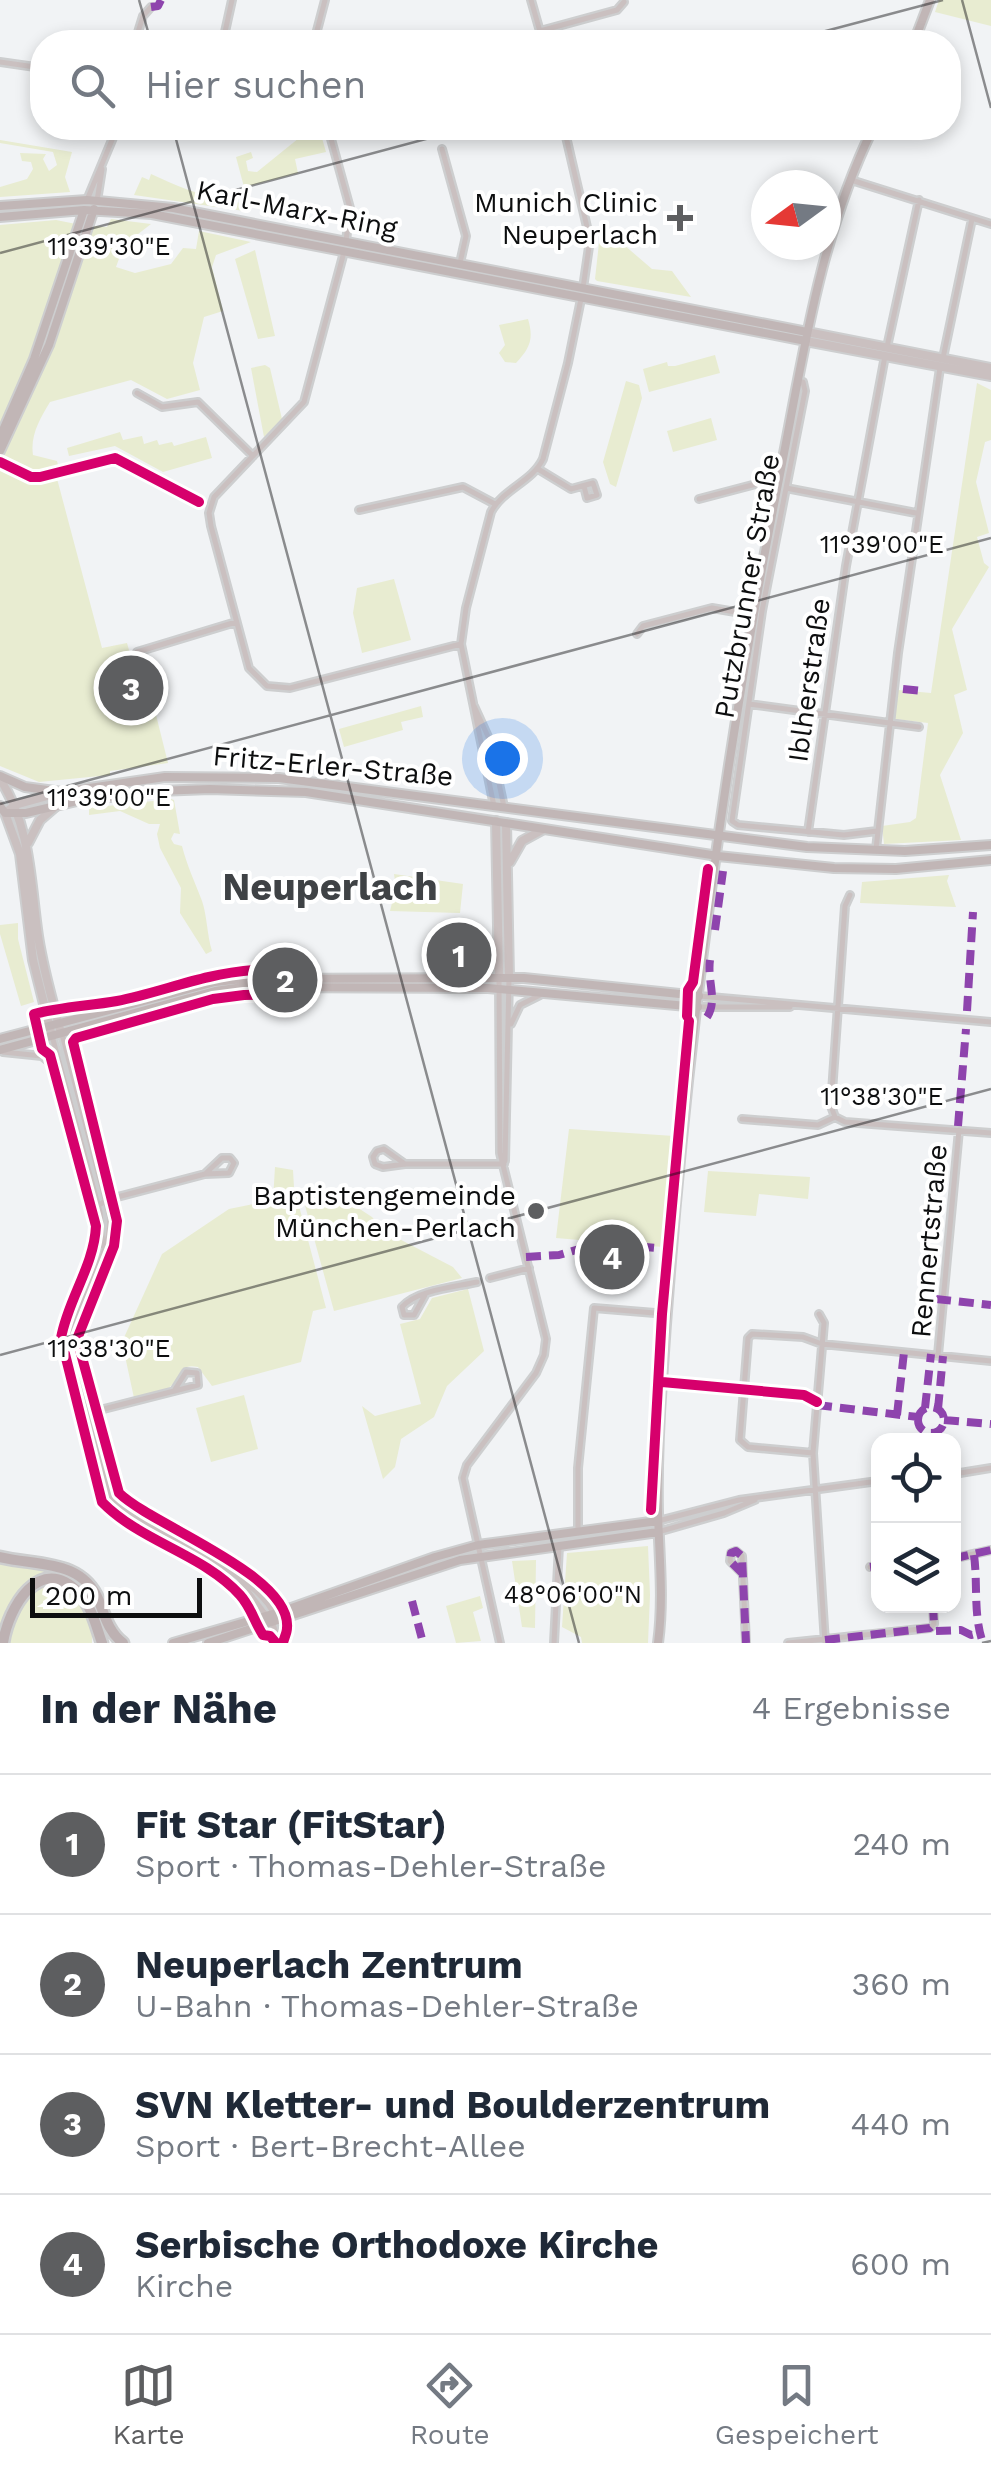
<!DOCTYPE html>
<html lang="de">
<meta charset="utf-8">
<style>
:root{--surface:#fff;--page:#f2f2f3;--text:#1f2937;--muted:#747a83;--line:#e0e1e3;--accent:#5d5e60}
body{margin:0;font-family:"Work Sans",sans-serif;background:var(--page);color:var(--text)}
.controls{position:absolute;right:30px;bottom:30px;display:grid;overflow:hidden;border-radius:20px;box-shadow:0 5px 15px #0003}
.controls button{width:90px;height:90px;display:grid;place-items:center;padding:0;border:0;border-bottom:2px solid var(--line);background:var(--surface);color:var(--text);font:50px sans-serif}
.compass{position:absolute;left:751px;top:170px;width:90px;height:90px;border-radius:50%;background:var(--surface);box-shadow:0 5px 15px #0003;rotate:255deg}
.scale{position:absolute;left:30px;bottom:25px;width:172px;box-sizing:border-box;padding-left:10px;border:5px solid #0d0e0f;border-top:0;font-size:28px;line-height:35px;white-space:nowrap;color:#0d0e0f;-webkit-text-stroke:8px #fff;paint-order:stroke}
.you{position:absolute;left:502px;top:758px;width:35px;height:35px;margin:-25px;border:8px solid #fff;border-radius:50%;background:#1a73e8;box-shadow:0 0 0 15px #1a73e833}
.badge{display:grid;place-items:center;width:65px;height:65px;border-radius:50%;background:var(--accent);color:#fff;font-size:32px;font-weight:700}
.pin{position:absolute;translate:-50% -50%;border:5px solid #fff;box-shadow:0 2px 10px #0006}
.list{margin:0;padding:0;list-style:none}
h2{display:flex;justify-content:space-between;align-items:center;height:130px;margin:0;padding:0 40px;font-size:42px}
h2 small{font-size:32px;font-weight:400;color:var(--muted)}
.list li{display:grid;grid-template-columns:65px 1fr auto;gap:30px;align-items:center;box-sizing:border-box;height:140px;padding:0 40px;border-top:2px solid var(--line)}
.list b{display:block;font-size:38px;white-space:nowrap}
.list p{margin:0;font-size:32px;white-space:nowrap;color:var(--muted)}
.list em{font-size:32px;font-style:normal;color:var(--muted)}
.icon{flex:none;width:55px;height:55px;fill:none;stroke:currentColor;stroke-width:2;stroke-linecap:round;stroke-linejoin:round}
.map{position:relative;flex:none;width:991px;height:1643px;overflow:hidden}
.search{position:absolute;background:var(--surface);box-shadow:0 5px 15px #0003;left:30px;right:30px;top:30px;height:110px;display:flex;align-items:center;gap:25px;box-sizing:border-box;padding:0 35px;border-radius:40px;color:var(--muted);font-size:38px}
.sheet{height:690px;background:var(--surface)}
nav{display:flex;justify-content:space-around;align-items:center;box-sizing:border-box;height:140px;border-top:2px solid var(--line);background:var(--surface);font-size:28px;color:var(--muted)}
nav a{display:grid;justify-items:center;gap:5px}
nav .on{color:var(--accent)}
.map>svg:first-child{display:block}
.green{fill:#e8ecd1}
.lines{fill:none;stroke-linecap:round;stroke-linejoin:round}
.minor-casing{stroke:#cdcecf;stroke-width:10}
.tertiary-casing{stroke:#cdcecf;stroke-width:12}
.secondary-casing{stroke:#cdcecf;stroke-width:12}
.trunk-casing{stroke:#cdcecf;stroke-width:15}
.minor{stroke:#cac0c0;stroke-width:5}
.tertiary{stroke:#cac0c0;stroke-width:8}
.secondary{stroke:#c1b6b6;stroke-width:8}
.trunk{stroke:#bdb1b2;stroke-width:10}
.quiet{stroke:#8e44ad;stroke-width:8;stroke-dasharray:15 8;stroke-linecap:butt}
.cycleway-casing{stroke:#fff;stroke-width:16}
.cycleway{stroke:#d6006c;stroke-width:10}
.ticks{fill:none;stroke:#0d0e0f;stroke-width:2.5;stroke-opacity:0.45}
.poi-dot{fill:#5d5e60;stroke:#fff;stroke-width:4}
.labels{text-anchor:middle;dominant-baseline:central;stroke-width:8;stroke-linejoin:round;paint-order:stroke}
.poi-label{font-size:28px;fill:#0d0e0f;stroke:#fff;text-anchor:end}
.street-label{font-size:28px;fill:#0d0e0f;stroke:#fff}
.district-label{font-size:38px;font-weight:bold;fill:#3f4245;stroke:#fff}
.ticks-label{font-size:25px;text-anchor:middle;fill:#0d0e0f;stroke:#fff;stroke-width:8;stroke-linejoin:round;paint-order:stroke}
</style>
<div class="map">
<svg width="991" height="1643" viewBox="0 0 991 1643">
<rect width="100%" height="100%" fill="#f1f3f5"/>
<!-- green -->
<path class="green" d="M939,0H991V26L935,12Z
M320,131L326,152L295,159L298,173L244,187L236,157L251,152L253,158L246,161L248,171L257,172L299,138L307,139Z
M0,140L72,152L65,177L70,192L0,197V187L27,179L33,169L31,162L22,161L20,153L46,154L43,159L49,171L57,165L53,152L0,143Z
M151,174C178,186 204,200 234,196L244,211L134,195L142,177L149,180Z
M111,219L151,224L124,245L116,267L135,273L171,264L183,248L196,249L199,231L251,242L216,255L212,267L223,311L204,317L193,363L200,390L167,399L131,380L50,402C40,419 30,435 33,455L57,461L59,469L55,471L102,648L127,643L132,661L142,659L168,763L110,771V775L39,782L0,766V462L50,354L93,226L107,227Z
M56,220L76,224L33,352L0,429V225Z
M616,238L652,269L672,271L691,297L597,281L595,279L599,243Z
M255,250L275,336L258,339L235,259Z
M528,319C534,339 530,348 516,363L505,362L499,353L505,345L499,325Z
M715,355L720,373L649,392L643,369L667,362L668,366H675Z
M265,365L270,368L282,419L264,437L251,368Z
M626,381L639,385L642,398L616,487L610,484L603,462Z
M977,383L991,390V440L985,442L976,482L989,533L977,537L984,563L989,567L952,629L967,690L954,695L963,733L940,775L961,840L884,844L882,826L910,822L916,818L928,723L895,719L898,690L931,693Z
M711,418L717,440L673,452L667,431Z
M120,432L123,440L142,436L144,444L157,440L159,445L172,442L174,446L206,437L212,458L163,472L115,446L69,456L67,448Z
M394,579L411,640L362,653L353,613L357,588Z
M421,706L423,717L401,722L403,730L344,747L339,729Z
M171,799L174,800L180,834L174,833L171,839L174,844L182,846C187,866 195,882 202,901C207,915 207,935 212,951L206,954L180,913L181,888L160,848L157,834L160,824H149L120,811L89,815V808Z
M394,874L463,884L460,913L390,911L396,887Z
M949,875L947,881L956,907L860,903L862,882Z
M18,923V939L34,1002L21,1006L0,934V925Z
M569,1129L674,1136L663,1247L556,1238Z
M275,1167L293,1170L294,1187L326,1308L313,1311L301,1362L212,1386L198,1367C177,1362 182,1380 167,1389C159,1394 144,1395 134,1398L122,1342L162,1254L229,1209L273,1200Z
M708,1171L810,1177L808,1199L759,1194L756,1216L704,1212Z
M301,1191L349,1202L372,1217L384,1231L453,1267L462,1278L334,1311Z
M468,1289L484,1351L447,1386L434,1417L401,1439L395,1467L383,1479L362,1406L375,1416L421,1404L400,1324L420,1319L432,1298Z
M244,1395L258,1449L211,1462L196,1408Z
M648,1546L650,1595L648,1643H582L581,1637L562,1627L567,1553Z
M536,1560L535,1628L522,1627L512,1561Z
M0,1562C72,1573 87,1567 108,1643H106C94,1601 80,1563 27,1584L6,1609L0,1626Z
M45,1585C76,1584 94,1614 92,1643H6C14,1618 19,1595 45,1585Z
M480,1596L483,1608L473,1612L481,1641L456,1643L446,1606Z"/>
<g class="lines">
<defs>
<path id="minor" d="M531,0L543,42
M540,31L617,10L624,2
M200,36L233,42
M223,41L232,0
M135,42L143,16L151,7
M314,42L325,0
M0,62L42,68
M328,128L350,208L346,241
M564,128L590,240L583,288
M442,149L466,236L460,263
M851,180L991,224
M87,200L117,128
M97,201L102,169
M344,252L304,402L214,497L209,513L211,526L249,668L267,686L290,688L461,644
M887,347L919,200
M943,358L972,219
M799,382H803L805,391L762,611L732,821L738,825L844,835L877,831
M137,393L162,407L198,402L253,456
M538,469L571,489L593,483L597,495L587,498L584,486
M786,488L916,513
M699,499L756,484L778,487
M359,510L463,487L495,504
M637,634L643,626L712,608L753,615
M137,652L236,622
M749,704L919,727
M474,706L490,741L504,807
M494,806L461,644L466,608L491,512C503,489 532,482 543,459L568,363L581,299
M808,832L846,566L885,356
M876,849L898,653L940,368
M850,895L845,906L831,1106L835,1117L845,1122L991,1133
M499,978L500,1153L546,1339L544,1355L536,1373L467,1465L463,1478L500,1643
M699,996L991,1022
M698,1007H790
M511,1024L520,1005L540,995
M62,1034L110,1218C111,1258 78,1294 69,1333L107,1486L112,1498L125,1511C160,1532 264,1580 274,1616
M52,1036L100,1212L103,1246
M3,1052L42,1056L57,1068
M742,1119L818,1125L835,1117
M505,1161L509,978
M405,1164L384,1149L377,1151L373,1157L375,1164L383,1167L405,1164H504
M98,1206L106,1200L205,1174L229,1173L234,1163L230,1158H222L205,1174
M490,1278L529,1268
M425,1295L414,1315H404L402,1307C417,1290 455,1287 477,1282
M819,1314L824,1323L813,1453L825,1643
M938,1355L959,1130
M88,1413L198,1385L197,1373L186,1372L174,1391
M813,1453L748,1447L740,1440L748,1338L752,1334L803,1337L822,1344L991,1361
M954,1474L991,1468
M658,1521L739,1500L878,1481
M578,1531V1468L594,1308L667,1314
M658,1532L724,1513L755,1500
M954,1554L960,1557L991,1550
M870,1567L878,1566
M743,1574L730,1561L731,1553L736,1551L742,1556L746,1643
M241,1582L273,1624L279,1643
M554,1643L559,1546
M788,1643L930,1628L934,1624L933,1606"/>
<path id="tertiary" d="M807,332L991,368
M806,341L991,376
M0,779C31,827 30,881 38,936C43,969 52,1001 61,1033
M496,821L499,978
M506,823L509,978
M28,843L40,820L55,807
M510,862L522,841L542,830
M52,1036L33,960L20,854L5,813L15,805L62,792"/>
<path id="secondary" d="M914,42L930,0
M0,206L87,200L173,208L807,332
M0,217L84,210L152,214L806,341
M0,437L34,359L84,210
M0,451L49,345L94,209
M0,776L25,787L62,792L165,777L279,778L807,847L905,851L991,845
M0,806L5,813H26L77,801L158,791L210,789L306,792L718,856L834,868L896,869L991,860
M0,1039L215,982L243,979L524,978L699,996
M0,1050L215,991L243,987L488,988L698,1007
M173,1643L283,1611L435,1557L478,1545L658,1521
M208,1643L460,1560L658,1532
M658,1643C664,1599 659,1556 658,1512C657,1468 659,1424 662,1381C682,1081 720,779 778,484C803,360 817,243 873,128"/>
<path id="trunk" d="M0,1557C37,1566 82,1559 99,1601C105,1617 109,1632 123,1643
M3,1643C8,1608 40,1552 79,1593C92,1607 96,1626 102,1643"/>
</defs>
<!-- minor casing -->
<use href="#minor" class="minor-casing"/>
<!-- tertiary casing -->
<use href="#tertiary" class="tertiary-casing"/>
<!-- secondary casing -->
<use href="#secondary" class="secondary-casing"/>
<!-- trunk casing -->
<use href="#trunk" class="trunk-casing"/>
<!-- minor -->
<use href="#minor" class="minor"/>
<!-- tertiary -->
<use href="#tertiary" class="tertiary"/>
<!-- secondary -->
<use href="#secondary" class="secondary"/>
<!-- trunk -->
<use href="#trunk" class="trunk"/>
<!-- quiet -->
<path class="quiet" d="M151,7L158,6L161,0
M903,689L922,691
M715,930L723,871
M967,1011L973,912
M707,1017C718,1001 707,981 710,960
M958,1126L966,1029
M526,1257L559,1255L600,1243L667,1249
M936,1299L991,1305
M817,1405L918,1417
M918 1420a13 13 0 1 1 26 0a13 13 0 1 1-26 0Z
M925,1408L931,1354
M938,1409L943,1356
M897,1415L904,1352
M944,1420L991,1424
M954,1554L960,1557L991,1550
M974,1555C978,1585 973,1615 983,1643
M870,1567L878,1566
M743,1574L730,1561L731,1553L736,1551L742,1556L746,1643
M412,1601L423,1643
M936,1631L961,1630L971,1635L979,1633
M825,1640L930,1628L934,1624L933,1606"/>
<defs>
<path id="cycleway" d="M0,462L31,477H40L115,458L199,502
M687,1016L688,990L693,982L708,869
M662,1382L804,1395L817,1402
M651,1510L662,1314L689,1021
M276,1643L270,1636L263,1635C254,1621 251,1607 240,1595C203,1554 141,1542 102,1502L61,1338C68,1299 94,1266 96,1226L50,1055L42,1049L34,1014C62,1007 88,1006 117,1001C148,995 178,984 209,977C239,970 271,968 302,968L312,994L244,995L213,999L76,1038L73,1042L117,1221L114,1246L77,1339L119,1493C153,1526 292,1575 287,1628C287,1633 284,1638 283,1643"/>
</defs>
<!-- cycleway casing -->
<use href="#cycleway" class="cycleway-casing"/>
<!-- cycleway -->
<use href="#cycleway" class="cycleway"/>
</g>
<!-- ticks -->
<path class="ticks" d="M139,0L151,42M962,0L991,108M784,42L943,0M173,128L579,1643M0,253L467,128M0,804L991,538M0,1355L991,1089M982,1643L991,1641"/>
<!-- markers -->
<g class="poi-dot">
<path d="M675 203h10v10h10v10h-10v10h-10v-10h-10v-10h10z"/>
<circle cx="536" cy="1211" r="10"/>
</g>
<g class="labels">
<!-- poi labels -->
<g class="poi-label">
<text x="658" y="202">Munich Clinic<tspan x="658" dy="32">Neuperlach</tspan></text>
<text x="516" y="1195">Baptistengemeinde<tspan x="516" dy="32">München-Perlach</tspan></text>
</g>
<!-- street labels -->
<g class="street-label">
<text transform="translate(297 209) rotate(11)">Karl-Marx-Ring</text>
<text transform="translate(747 586) rotate(-80)">Putzbrunner Straße</text>
<text transform="translate(809 680) rotate(-82)">Iblherstraße</text>
<text transform="translate(333 766) rotate(5)">Fritz-Erler-Straße</text>
<text transform="translate(929 1241) rotate(-85)">Rennertstraße</text>
</g>
<!-- district labels -->
<g class="district-label">
<text x="330" y="887">Neuperlach</text>
</g>
</g>
<g class="ticks-label">
<text x="109" y="255">11°39'30"E</text>
<text x="882" y="553">11°39'00"E</text>
<text x="109" y="806">11°39'00"E</text>
<text x="882" y="1105">11°38'30"E</text>
<text x="109" y="1357">11°38'30"E</text>
<text x="573" y="1603">48°06'00"N</text>
</g>
</svg>
<div class="controls">
<button><svg class="icon" aria-label="locate" viewBox="0 0 24 24"><circle cx="12" cy="12" r="6"/><path d="M12 2v4M12 18v4M2 12h4M18 12h4"/></svg></button>
<button><svg class="icon" aria-label="layers" viewBox="0 0 24 24"><path d="M12 4l9 5-9 5-9-5zM3 14l9 5 9-5"/></svg></button>
</div>
<svg class="compass" viewBox="-18 -18 36 36"><path d="M0-13l5 13h-10z" fill="#e53935"/><path d="M0 13l5-13h-10z" fill="#747a83"/></svg>
<div class="scale">200 m</div>
<div class="you"></div>
<div class="pin badge" style="left:459px;top:955px">1</div>
<div class="pin badge" style="left:285px;top:980px">2</div>
<div class="pin badge" style="left:131px;top:688px">3</div>
<div class="pin badge" style="left:612px;top:1257px">4</div>
<div class="search"><svg class="icon" aria-label="search" viewBox="0 0 24 24"><circle cx="10" cy="10" r="6"/><path d="M15 15l6 6"/></svg>Hier suchen</div>
</div>
<section class="sheet">
<h2>In der Nähe<small>4 Ergebnisse</small></h2>
<ul class="list">
<li><span class="badge">1</span><div><b>Fit Star (FitStar)</b><p>Sport · Thomas-Dehler-Straße</p></div><em>240 m</em></li>
<li><span class="badge">2</span><div><b>Neuperlach Zentrum</b><p>U-Bahn · Thomas-Dehler-Straße</p></div><em>360 m</em></li>
<li><span class="badge">3</span><div><b>SVN Kletter- und Boulderzentrum</b><p>Sport · Bert-Brecht-Allee</p></div><em>440 m</em></li>
<li><span class="badge">4</span><div><b>Serbische Orthodoxe Kirche</b><p>Kirche</p></div><em>600 m</em></li>
</ul>
</section>
<nav>
<a class="on"><svg class="icon" aria-label="map" viewBox="0 0 24 24"><path d="M3 6l6-2 6 2 6-2v14l-6 2-6-2-6 2zM9 4v14M15 6v14"/></svg>Karte</a>
<a><svg class="icon" aria-label="directions" viewBox="0 0 24 24"><path d="M12 3l9 9-9 9-9-9zM9 14v-3h6M13 9l2 2-2 2"/></svg>Route</a>
<a><svg class="icon" aria-label="saved" viewBox="0 0 24 24"><path d="M7 4h10v16l-5-4-5 4z"/></svg>Gespeichert</a>
</nav>
